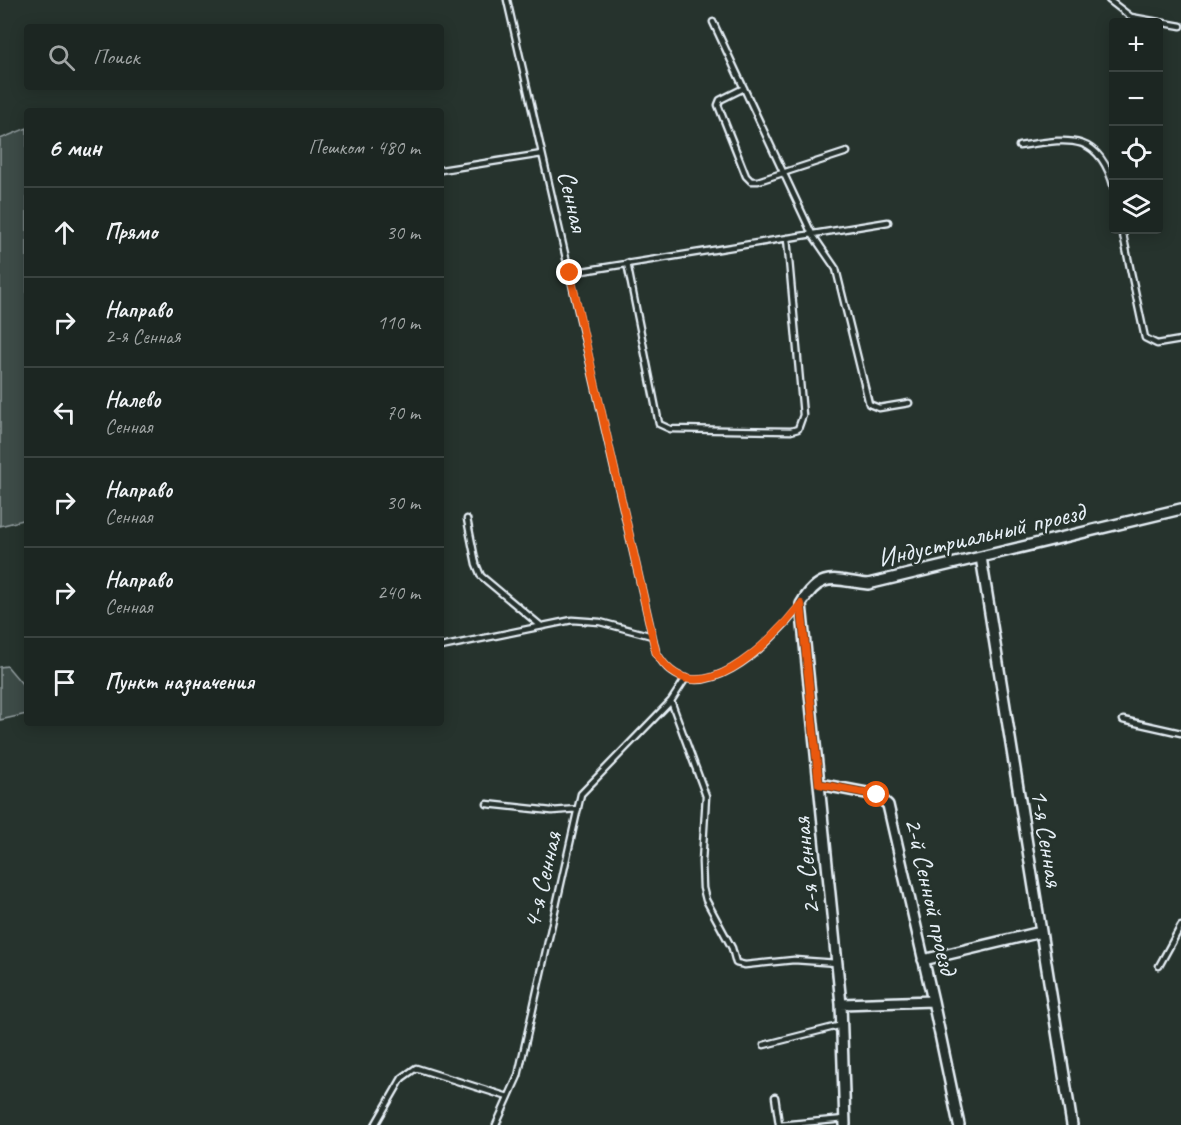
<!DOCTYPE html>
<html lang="ru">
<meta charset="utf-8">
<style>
:root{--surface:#1c2622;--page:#252e2a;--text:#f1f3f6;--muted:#a0a5a5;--line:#3a4340}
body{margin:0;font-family:Caveat,sans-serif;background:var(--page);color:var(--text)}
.controls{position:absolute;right:18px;top:18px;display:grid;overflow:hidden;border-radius:6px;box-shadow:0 3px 15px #0003}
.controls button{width:54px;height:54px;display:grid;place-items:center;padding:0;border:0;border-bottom:2px solid var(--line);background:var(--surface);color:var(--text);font:30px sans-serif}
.stop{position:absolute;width:18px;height:18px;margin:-14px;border:4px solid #ea580c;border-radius:50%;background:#fff}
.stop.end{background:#ea580c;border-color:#fff;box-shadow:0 2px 6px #0008}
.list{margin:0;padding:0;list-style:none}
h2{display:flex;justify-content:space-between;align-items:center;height:78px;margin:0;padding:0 24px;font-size:26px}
h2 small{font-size:20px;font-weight:400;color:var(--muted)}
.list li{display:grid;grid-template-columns:39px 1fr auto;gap:18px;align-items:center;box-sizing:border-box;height:90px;padding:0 24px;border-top:2px solid var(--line)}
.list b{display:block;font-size:22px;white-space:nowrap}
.list p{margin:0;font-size:20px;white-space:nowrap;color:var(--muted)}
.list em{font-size:20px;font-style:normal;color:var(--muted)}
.icon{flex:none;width:33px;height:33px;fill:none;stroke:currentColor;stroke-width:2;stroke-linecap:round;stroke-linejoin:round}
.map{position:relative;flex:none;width:1181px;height:1125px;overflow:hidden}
.search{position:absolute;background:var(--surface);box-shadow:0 3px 15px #0003;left:24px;top:24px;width:420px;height:66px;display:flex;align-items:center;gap:15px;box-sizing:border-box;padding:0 21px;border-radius:6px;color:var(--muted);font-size:22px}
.panel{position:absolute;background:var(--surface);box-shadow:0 3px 15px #0003;left:24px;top:108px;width:420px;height:618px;border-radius:6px}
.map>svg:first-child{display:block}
.green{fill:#3e4b47;stroke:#939ea0;stroke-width:1.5}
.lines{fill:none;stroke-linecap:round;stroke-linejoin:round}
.service-casing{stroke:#e8f1f8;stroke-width:9}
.minor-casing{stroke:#e8f1f8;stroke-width:14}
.service{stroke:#26332d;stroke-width:4.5}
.minor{stroke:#26332d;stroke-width:9}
.route{stroke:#ea580c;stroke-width:8}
.labels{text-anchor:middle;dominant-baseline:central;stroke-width:5;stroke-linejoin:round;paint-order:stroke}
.street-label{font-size:26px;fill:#e8f1f8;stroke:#26332d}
</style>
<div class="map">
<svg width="1181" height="1125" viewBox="0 0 1181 1125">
<rect width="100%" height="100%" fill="#26332d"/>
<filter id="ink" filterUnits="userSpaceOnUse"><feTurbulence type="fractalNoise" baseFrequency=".0167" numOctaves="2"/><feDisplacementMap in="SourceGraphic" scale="12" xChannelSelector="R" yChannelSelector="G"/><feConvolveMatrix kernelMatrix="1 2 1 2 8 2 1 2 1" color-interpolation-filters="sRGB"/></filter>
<g filter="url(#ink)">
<!-- green -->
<path class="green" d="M27,128V519L0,526V139Z
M7,666L23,685L27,714L0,720V667Z"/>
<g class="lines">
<defs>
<path id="service" d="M507,0L656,652C694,722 772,642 801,605
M1109,0L1131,17L1181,26
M713,22L812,234L836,269L869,404L879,408L909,403
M744,88L720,100L718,105L746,176L751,181H758L847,152
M1019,146C1066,139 1099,130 1114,188
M441,170L542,154
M1122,230L1145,338L1157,344L1181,340
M627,263L659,424L670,429L791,431L798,429L803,415L787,238
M570,273L888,222
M467,519L476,564L481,576L541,626
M441,647L572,620L600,622L652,636
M671,701L706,796L702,862L703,888L706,900L732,948L736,963L745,965L794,960L837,963
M1123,720L1181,733
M487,804L552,811L578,809
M1159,966L1181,926
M764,1045L842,1025
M775,1097L779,1124
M375,1125L402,1078L416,1068L508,1097
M496,1125L518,1076L581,794L671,701L686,678
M779,1125L845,1119"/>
<path id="minor" d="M981,557L1072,1125
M819,784L877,795L888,805L933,1001
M923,960L1041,932
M841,1004L933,1001L959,1125
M845,1125L841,1004L801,604C822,569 836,581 868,584L1181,509"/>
</defs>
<!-- service casing -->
<use href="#service" class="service-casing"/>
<!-- minor casing -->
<use href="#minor" class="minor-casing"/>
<!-- service -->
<use href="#service" class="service"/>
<!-- minor -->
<use href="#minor" class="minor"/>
</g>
</g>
<g class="lines" filter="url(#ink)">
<!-- route -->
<path class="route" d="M570,273L656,652C695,722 772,641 801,604L819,784L877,795"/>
</g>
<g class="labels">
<!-- street labels -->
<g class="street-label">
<text transform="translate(573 201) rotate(77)">Сенная</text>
<text transform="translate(981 535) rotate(-13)">Индустриальный проезд</text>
<text transform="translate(1047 838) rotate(81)">1-я Сенная</text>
<text transform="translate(806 866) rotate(-96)">2-я Сенная</text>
<text transform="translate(542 880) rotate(-77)">4-я Сенная</text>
<text transform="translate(931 896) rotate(77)">2-й Сенной проезд</text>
</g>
</g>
</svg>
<div class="controls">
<button>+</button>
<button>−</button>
<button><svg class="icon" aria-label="locate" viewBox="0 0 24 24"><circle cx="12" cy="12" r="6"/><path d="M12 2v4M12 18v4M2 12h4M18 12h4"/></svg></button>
<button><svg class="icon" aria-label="layers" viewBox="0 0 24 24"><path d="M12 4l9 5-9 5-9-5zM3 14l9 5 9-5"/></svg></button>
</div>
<div class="stop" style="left:877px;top:795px"></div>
<div class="stop end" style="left:570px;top:273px"></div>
<div class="search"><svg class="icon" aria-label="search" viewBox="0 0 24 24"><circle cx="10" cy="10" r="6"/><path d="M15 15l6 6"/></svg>Поиск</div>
<section class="panel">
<h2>6 мин<small>Пешком · 480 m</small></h2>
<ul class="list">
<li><svg class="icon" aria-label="ahead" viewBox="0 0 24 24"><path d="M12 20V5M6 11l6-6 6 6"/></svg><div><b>Прямо</b></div><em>30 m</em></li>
<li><svg class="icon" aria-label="right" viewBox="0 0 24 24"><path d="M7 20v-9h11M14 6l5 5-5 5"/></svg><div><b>Направо</b><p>2-я Сенная</p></div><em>110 m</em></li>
<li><svg class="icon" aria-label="left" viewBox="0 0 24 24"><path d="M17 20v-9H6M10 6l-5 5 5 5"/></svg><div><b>Налево</b><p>Сенная</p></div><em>70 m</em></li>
<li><svg class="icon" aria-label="right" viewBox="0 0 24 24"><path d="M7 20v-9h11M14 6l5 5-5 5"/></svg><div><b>Направо</b><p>Сенная</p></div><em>30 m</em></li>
<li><svg class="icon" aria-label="right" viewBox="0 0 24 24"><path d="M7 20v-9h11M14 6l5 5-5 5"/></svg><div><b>Направо</b><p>Сенная</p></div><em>240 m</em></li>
<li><svg class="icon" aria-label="arrive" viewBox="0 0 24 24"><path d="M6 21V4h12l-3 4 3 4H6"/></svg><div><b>Пункт назначения</b></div></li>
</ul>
</section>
</div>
